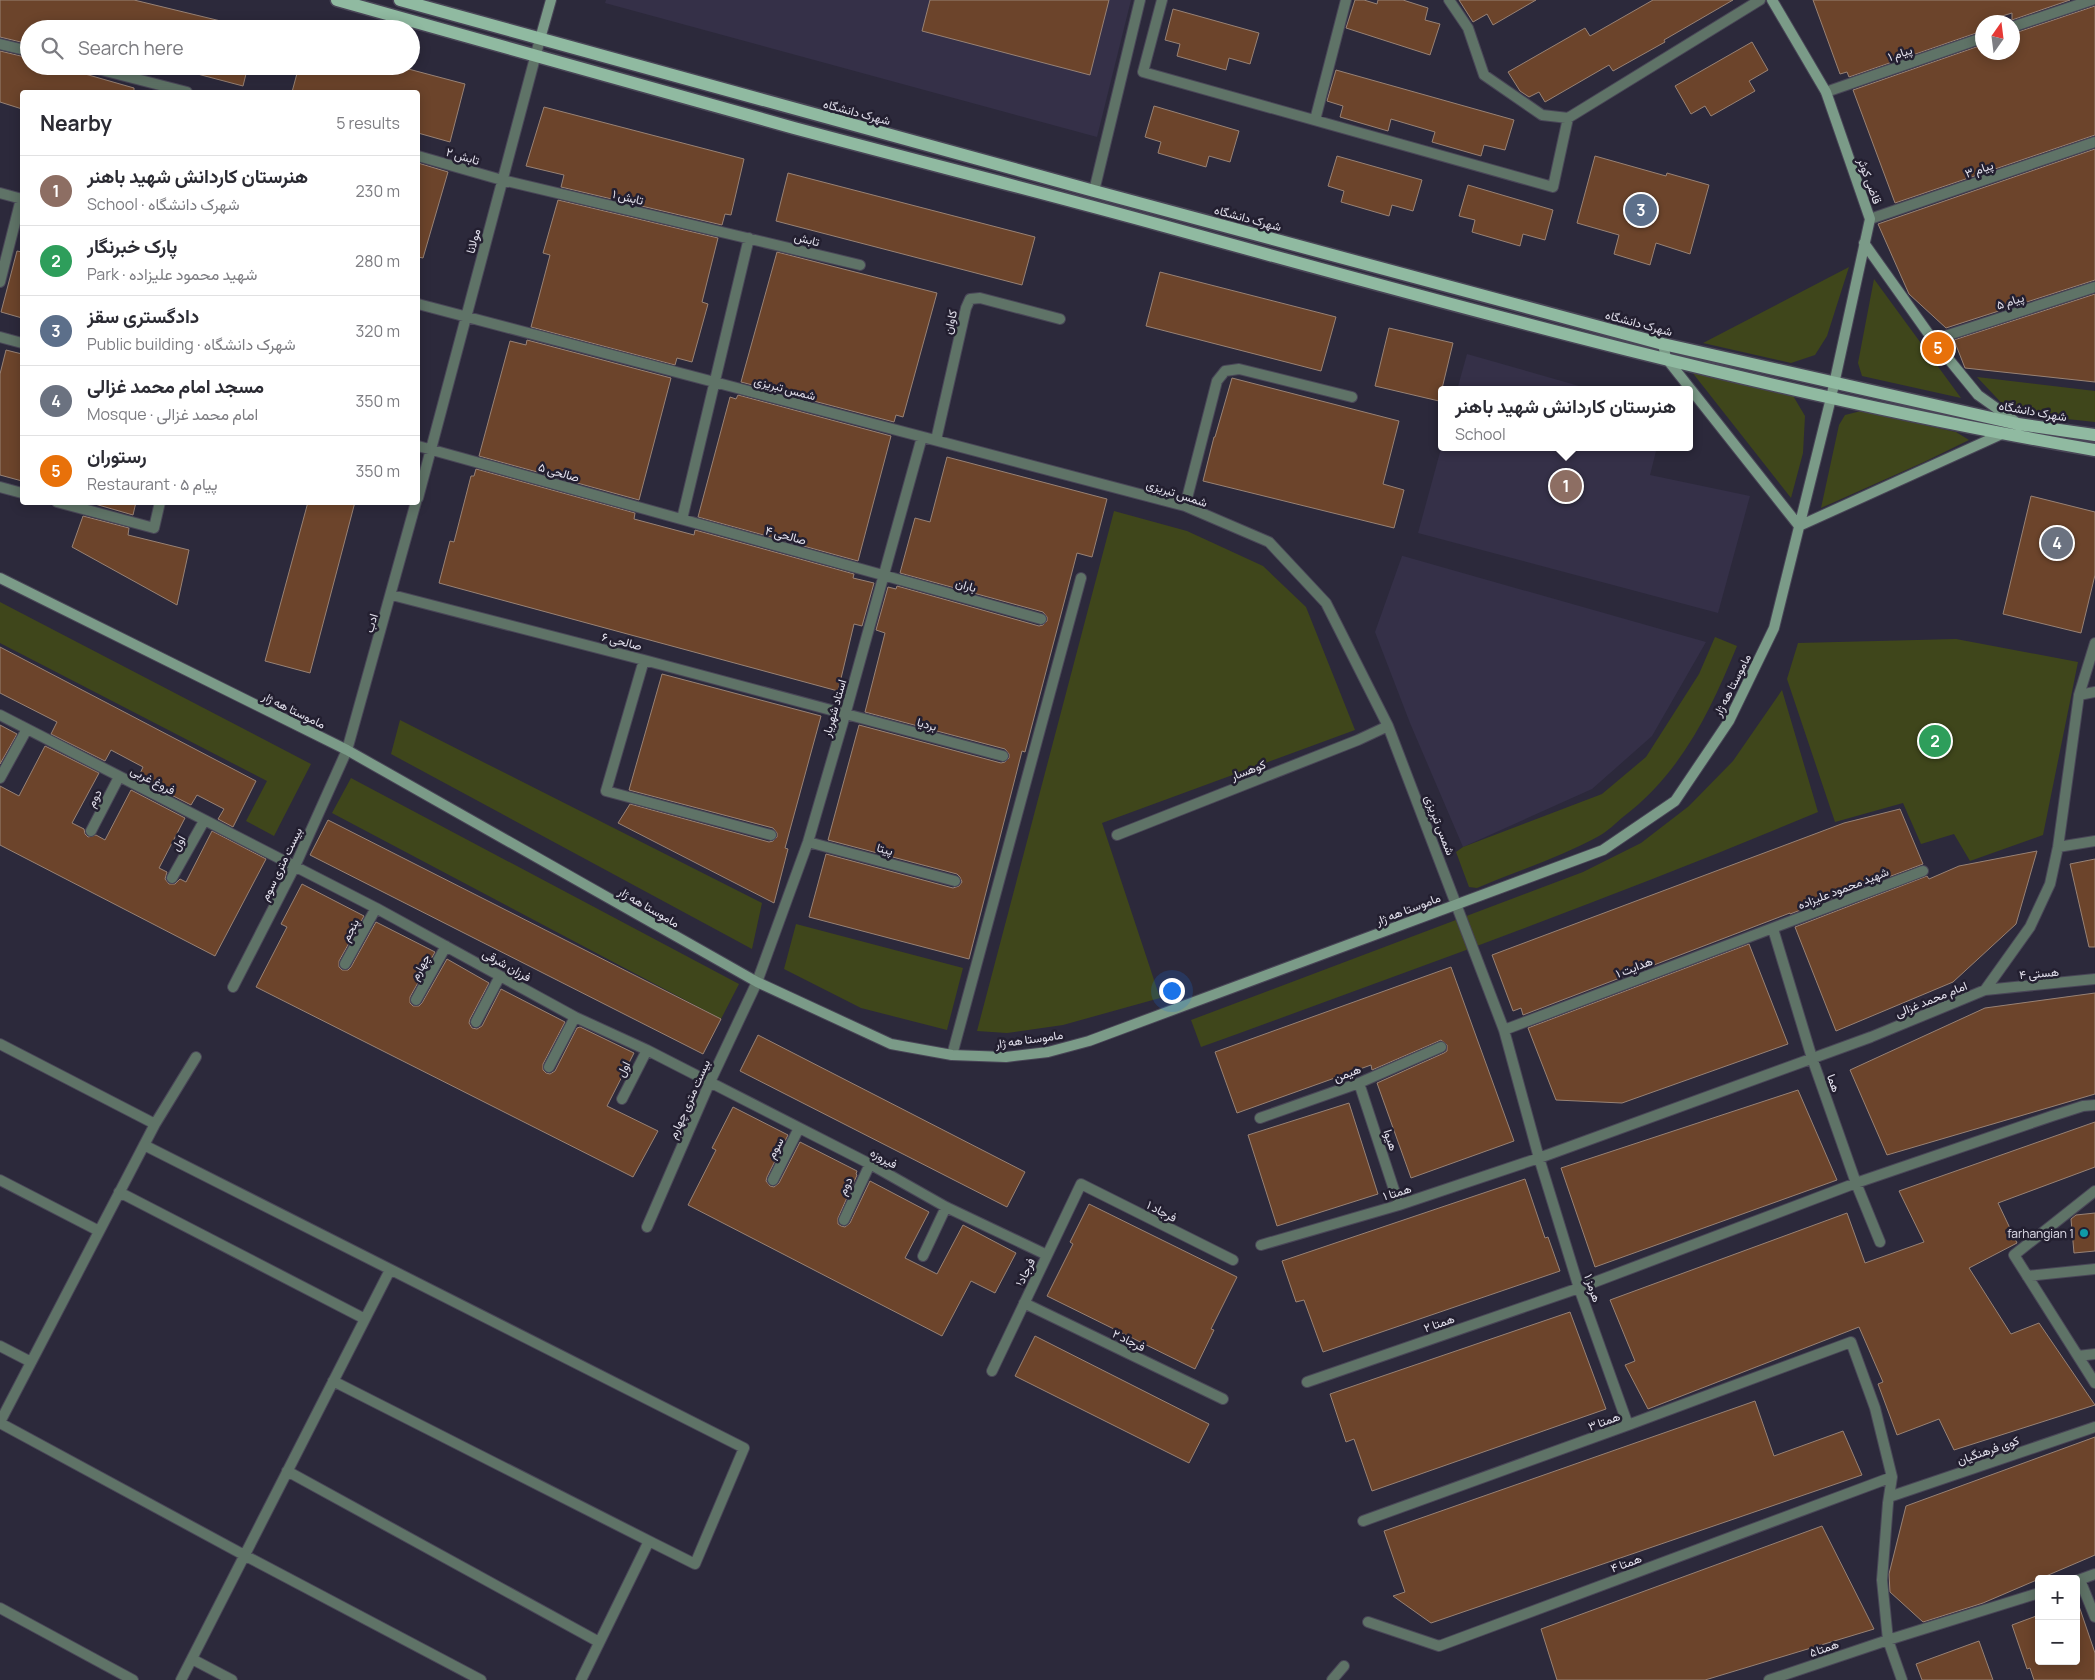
<!DOCTYPE html>
<meta charset="utf-8">
<style>
:root{--surface:#fff;--page:#f7f7f7;--text:#2b2b33;--muted:#7c7c81;--line:#e1e1e2;--accent:#88603f}
body{margin:0;font-family:Manrope,Vazirmatn,sans-serif;background:var(--page);color:var(--text)}
.controls{position:absolute;right:15px;bottom:15px;display:grid;overflow:hidden;border-radius:5px;box-shadow:0 2px 12px #0003}
.controls button{width:45px;height:45px;display:grid;place-items:center;padding:0;border:0;border-bottom:1px solid var(--line);background:var(--surface);color:var(--text);font:25px sans-serif}
.compass{position:absolute;left:1975px;top:15px;width:45px;height:45px;border-radius:50%;background:var(--surface);box-shadow:0 2px 12px #0003;rotate:14deg}
.you{position:absolute;left:1171px;top:990px;width:18px;height:18px;margin:-12px;border:4px solid #fff;border-radius:50%;background:#1a73e8;box-shadow:0 0 0 8px #1a73e833}
.badge{display:grid;place-items:center;width:32px;height:32px;border-radius:50%;background:var(--accent);color:#fff;font-size:16px;font-weight:700}
.pin{position:absolute;translate:-50% -50%;border:2px solid #fff;box-shadow:0 1px 5px #0006}
.popup{position:absolute;left:1438px;top:386px;width:255px;height:65px;box-sizing:border-box;display:grid;place-content:center;border-radius:5px;background:var(--surface);filter:drop-shadow(0 1px 4px #0005);font-size:16px;white-space:nowrap;color:var(--muted)}
.popup b{font-size:19px;color:var(--text)}
.popup::after{content:'';position:absolute;left:50%;top:100%;margin-left:-10px;border:10px solid transparent;border-top-color:var(--surface)}
.list{margin:0;padding:0;list-style:none}
h2{display:flex;justify-content:space-between;align-items:center;height:65px;margin:0;padding:0 20px;font-size:21px}
h2 small{font-size:16px;font-weight:400;color:var(--muted)}
.list li{display:grid;grid-template-columns:32px 1fr auto;gap:15px;align-items:center;box-sizing:border-box;height:70px;padding:0 20px;border-top:1px solid var(--line)}
.list b{display:block;font-size:19px;white-space:nowrap}
.list p{margin:0;font-size:16px;white-space:nowrap;color:var(--muted)}
.list em{font-size:16px;font-style:normal;color:var(--muted)}
.icon{flex:none;width:28px;height:28px;fill:none;stroke:currentColor;stroke-width:2;stroke-linecap:round;stroke-linejoin:round}
.map{position:relative;flex:none;width:2095px;height:1680px;overflow:hidden}
.search{position:absolute;background:var(--surface);box-shadow:0 2px 12px #0003;left:20px;top:20px;width:400px;height:55px;display:flex;align-items:center;gap:12px;box-sizing:border-box;padding:0 18px;border-radius:28px;color:var(--muted);font-size:19px}
.panel{position:absolute;background:var(--surface);box-shadow:0 2px 12px #0003;left:20px;top:90px;width:400px;height:415px;border-radius:5px}
.map>svg:first-child{display:block}
.built{fill:#353048}
.green{fill:#3f461b}
.building{fill:#6c442b;stroke:#988275}
.lines{fill:none;stroke-linecap:round;stroke-linejoin:round}
.street-casing{stroke:#494657;stroke-width:12}
.secondary-casing{stroke:#494657;stroke-width:12}
.primary-casing{stroke:#494657;stroke-width:15}
.street{stroke:#5f7367;stroke-width:10}
.secondary{stroke:#7b9b88;stroke-width:10}
.primary{stroke:#90baa1;stroke-width:12}
.culture-dot{fill:#0f9aa8;stroke:#231f30;stroke-width:2}
.labels{text-anchor:middle;dominant-baseline:central;stroke-width:5;stroke-linejoin:round;paint-order:stroke}
.street-label{font-size:12px;fill:#e3e1ed;stroke:#231f30}
.poi-label{font-size:12px;fill:#e3e1ed;stroke:#231f30;text-anchor:end}
</style>
<div class="map">
<svg width="2095" height="1680" viewBox="0 0 2095 1680">
<rect width="100%" height="100%" fill="#2c293b"/>
<!-- built -->
<path class="built" d="M606,0H1131L1097,137L605,3Z
M1467,354L1593,390H1457Z
M1442,445V447H1657L1650,475L1750,496L1718,613L1418,533Z
M1402,556H1403L1706,642L1652,736L1592,789L1463,847L1410,723L1375,632Z"/>
<!-- green -->
<path class="green" d="M1849,267L1827,336L1815,355L1791,363L1703,343Z
M1874,279L1961,398L1862,376L1858,363Z
M1688,367L1792,394L1805,416L1803,453L1791,498Z
M1977,377L2095,391V422L2011,413Z
M1861,411L1956,432L1969,440L1924,462L1821,508L1839,425L1845,415Z
M1114,511L1187,531L1263,566L1306,607L1355,730L1102,823L1160,998L1063,1025L1007,1033L977,1031Z
M0,602L311,764L274,836L246,821L267,781L0,643Z
M1715,637L1737,646C1710,712 1681,773 1623,817C1616,823 1608,831 1599,836C1561,857 1517,871 1477,888L1469,887L1456,852L1463,847L1602,794L1646,757L1699,674Z
M1956,639L2078,662L2043,835L1970,861L1954,834L1921,844L1903,803L1835,822L1787,679L1798,643Z
M1782,690L1818,812C1615,897 1408,972 1201,1047L1191,1020L1583,872L1641,843L1689,806L1733,761Z
M400,720L762,903L752,949L391,754Z
M351,778L739,984L721,1019L332,813Z
M796,924L963,968L947,1030L861,1008L784,969Z"/>
<!-- building -->
<path class="building" d="M0,0H134L229,23L228,29H29V44L0,37Z
M930,0H1109L1090,75L922,31Z
M1355,0H1364L1377,4L1378,0H1403L1428,8L1425,20L1440,24L1430,55L1346,28Z
M1459,0H1536L1493,25L1487,14L1473,22Z
M1653,0H1733L1664,40L1665,42L1613,71L1609,65L1545,102L1539,92L1529,97L1520,91L1508,72L1585,28L1590,36Z
M1813,0H2070L2012,20V13L1982,22V31L1849,77L1847,72L1840,74Z
M2095,6V135L1895,203L1853,90L1982,45V52H2012V34Z
M1173,9L1259,33L1250,64L1229,58L1226,70L1177,56L1180,44L1165,40Z
M1752,42L1768,70L1749,81L1755,91L1711,116L1705,106L1691,114L1675,86Z
M0,51L29,58V66H57L134,88V92H22V109L0,102Z
M187,66H248L243,86L186,71Z
M299,66H397L465,84L450,142L418,133V92H292Z
M1336,70L1514,120L1505,150L1484,145L1481,156L1432,142L1435,132L1391,119L1388,131L1340,117L1343,106L1327,101Z
M1154,106L1239,131L1230,162L1209,156L1206,167L1158,153L1161,142L1145,137Z
M544,107L744,159L731,215L725,214L722,225L561,187L564,175L526,166Z
M2095,149V280L1946,328L1909,294L1878,224Z
M1337,156L1422,180L1413,211L1392,205L1389,216L1341,202L1344,191L1328,186Z
M1595,156L1666,176L1667,173L1709,185L1690,254L1656,243L1650,265L1614,254L1619,235L1577,223Z
M418,163L448,172L423,258L418,257Z
M788,173L1035,237L1022,285L776,221Z
M1468,185L1553,210L1545,240L1523,234L1520,246L1472,232L1475,220L1459,216Z
M558,200L718,238L702,302L708,304L692,362L677,358L675,365L531,327L550,255L543,253Z
M17,251L22,252V318L1,312Z
M777,252L937,293L903,417L896,415L894,422L741,382Z
M1160,272L1336,317L1321,371L1146,326Z
M2095,294V382L1965,368L1954,340Z
M1389,328L1453,343L1439,401L1375,386Z
M527,340L671,378L639,500L479,456L510,341L526,345Z
M6,350L22,354V481L0,475V374Z
M1232,378L1399,421L1383,484L1404,490L1394,528L1203,481L1214,437H1215Z
M738,395L891,436L858,561L698,517L730,397L736,399Z
M947,457L1107,499L1092,557L1077,553L1025,752L1022,751L969,959L809,917L826,854L953,888L959,886L962,882L960,877L957,874L828,840L859,725L1001,763L1005,762L1009,758V754L1005,749L865,712L885,633L876,630L888,587L896,589L897,586L1039,626L1043,625L1047,621V617L1043,612L900,573L915,518L930,522Z
M476,469L635,513L634,519L694,535L695,530L854,574L853,578L874,583L862,626L854,624L838,691L439,583L450,541L454,542L471,476H474Z
M2031,496L2095,512V575L2081,633L2003,614Z
M88,502H136L133,515Z
M308,502H355L310,673L265,661Z
M83,516L129,528L128,535L189,550L177,605L72,547Z
M0,647L256,781L233,827L218,819L224,809L197,795L191,805L138,778L143,767L111,750L105,761L51,734L57,722L0,693Z
M662,674L821,716L785,848L788,849L774,903L618,823L630,804L769,842L773,841L777,837V833L773,828L629,790Z
M0,725L17,734L0,764Z
M45,746L99,773L72,823L84,829L85,834L88,837L96,835L105,840L131,790L185,818L159,868L167,872L165,879L169,884H175L180,879L186,882L212,831L266,859L215,956L0,845V786L19,796Z
M1900,809L1923,864L1790,914V913L1523,1015L1521,1008L1513,1011L1492,955L1844,823Z
M328,820L721,1019L703,1054L310,855Z
M2037,851L2016,924L1953,982L1836,1031L1795,927L1927,876L1929,879L1959,866Z
M2095,859V947H2089L2070,864Z
M302,884L364,916L339,961V967L342,970H348L351,967L376,922L435,952L410,997V1003L413,1006H419L422,1003L447,959L489,983L470,1019L469,1023L472,1028L477,1029L482,1026L501,989L565,1022L543,1064V1070L546,1073L550,1074L555,1071L577,1028L580,1027L634,1053L607,1106L658,1131L633,1177L256,987L287,927L281,924Z
M1749,944L1788,1044L1622,1103L1556,1100L1528,1028Z
M1451,967L1514,1141L1411,1178L1377,1083L1444,1053L1447,1051V1045L1441,1040L1372,1070L1371,1065L1237,1113L1215,1052Z
M2095,993V1094L1887,1155L1850,1070L1985,1008Z
M758,1035L1025,1172L1007,1207L740,1071Z
M1798,1090L1837,1180L1595,1267L1561,1168Z
M1349,1103L1378,1194L1277,1226L1248,1135Z
M733,1107L788,1135L767,1177L766,1181L770,1186L774,1187L779,1183L800,1142L857,1171L856,1174L857,1175L838,1218V1224L841,1226L845,1227L850,1223L870,1181L929,1212L905,1258L937,1274L963,1225L1016,1253L995,1293L971,1281L942,1336L688,1205L716,1150L712,1148Z
M2095,1122V1167L1998,1203L2017,1243L1969,1268L2011,1334L2039,1323L2095,1405L1954,1450L1939,1419L1897,1435L1878,1384L1883,1382L1859,1327L1648,1409L1625,1365L1635,1361L1610,1300L1847,1213L1865,1263L1924,1242L1899,1191Z
M1525,1179L1545,1238L1548,1237L1560,1271L1323,1352L1304,1300L1296,1302L1282,1261Z
M1089,1204L1237,1277L1211,1329L1214,1330L1195,1369L1047,1296L1073,1244L1070,1242Z
M2095,1213V1251L2074,1253L2071,1219L2076,1215Z
M1570,1312L1606,1409L1372,1491L1354,1439L1346,1442L1330,1394Z
M1035,1336L1209,1424L1189,1463L1015,1376Z
M1755,1401L1774,1456L1843,1431L1862,1475L1431,1623L1393,1596L1405,1592L1384,1531Z
M2095,1437V1555L1983,1603L1923,1622L1890,1592L1889,1574L1906,1506Z
M1822,1526L1874,1629L1705,1680H1557L1541,1629Z
M2076,1606H2079L2095,1653V1680H2034L2030,1668L2027,1669L2012,1625L2039,1615V1661H2076Z
M1979,1641L1993,1680H1922L1916,1664Z"/>
<g class="lines">
<defs>
<path id="street" d="M1162,0L1143,72L1553,187L1568,118L1542,115L1484,75L1468,28L1449,0
M2012,27L2092,0
M0,44L29,51
M86,66L187,92
M1826,92L1982,38
M1568,118L1760,0
M1315,120L1346,0
M418,156L502,180L860,265
M1094,191L1140,0
M0,193L22,199
M1870,219L2095,142
M0,282L21,199
M418,304L1185,506L1269,542L1326,603L1388,726L1504,1030L1539,1158L1579,1288L1628,1425
M0,337L22,343
M1933,340L2095,287
M936,440L966,308L970,299L980,298L1060,319
M418,446L1041,619
M0,487L22,493
M418,498L540,39
M57,502L154,528L160,502
M1185,506L1217,381L1225,371L1239,369L1352,397
M682,519L749,238
M392,595L644,660L1003,756
M644,660L606,791L771,835
M2079,695L2095,692
M0,715L376,908L575,1017L647,1050L870,1164L946,1207L1047,1255
M0,778L27,729
M91,831L119,777
M1117,835L1358,740L1388,726
M808,842L955,881
M2058,847L2095,841
M172,878L204,821
M1773,929L1812,1058L1856,1183L1880,1242
M345,964L376,908
M233,987L295,866L347,750L416,502
M1985,990L2095,979
M416,1000L446,946
M476,1022L500,976
M1504,1030L1923,871
M0,1044L155,1124
M952,1055L1081,578
M549,1067L575,1017
M1359,1083L1399,1205
M622,1099L647,1050
M1260,1118L1359,1083L1441,1047
M144,1145L744,1448L695,1564L649,1541L581,1680
M0,1180L99,1231
M773,1180L799,1128
M2095,1191L2014,1255L2095,1383
M119,1192L365,1319
M844,1220L870,1164
M647,1227L709,1084L757,982L808,842L845,715L922,437
M1261,1245L1399,1205L1539,1158L1871,1037L1985,990L2030,927L2050,884L2058,847L2079,695L2095,643
M923,1256L946,1207
M2027,1276L2095,1269
M1024,1303L1223,1399
M0,1346L31,1362
M2078,1356L2095,1354
M992,1371L1081,1184L1233,1260
M333,1381L653,1543
M1307,1382L1579,1288L1856,1183L2052,1116L2083,1106L2095,1105
M0,1422L155,1124L196,1057
M0,1423L244,1555L481,1680
M287,1471L599,1642
M1889,1497L2095,1427
M1363,1521L1628,1425L1851,1342L1875,1408L1892,1477L1888,1503L1882,1580L1888,1640L1902,1680
M2080,1580L2095,1617
M2076,1581L2095,1574
M0,1608L133,1680
M1368,1622L1439,1646L1892,1477
M192,1659L232,1680
M181,1680L390,1270
M1332,1680L1344,1666
M1769,1680L1888,1640L2039,1593"/>
<path id="secondary" d="M540,39L551,0
M1864,243L1933,340L1978,395L2016,422
M1663,344L1666,358L1799,526L2004,433
M0,578L347,750L757,982L891,1044L952,1055L1006,1057L1048,1052L1089,1041L1603,850L1675,801L1729,721L1774,628L1831,398L1870,219L1826,92L1772,0"/>
<path id="primary" d="M337,0C489,42 641,86 794,128C917,161 1041,192 1164,226C1472,311 1780,396 2095,450
M400,0L1094,191L1663,344L2018,424L2095,435"/>
</defs>
<!-- street casing -->
<use href="#street" class="street-casing"/>
<!-- secondary casing -->
<use href="#secondary" class="secondary-casing"/>
<!-- primary casing -->
<use href="#primary" class="primary-casing"/>
<!-- street -->
<use href="#street" class="street"/>
<!-- secondary -->
<use href="#secondary" class="secondary"/>
<!-- primary -->
<use href="#primary" class="primary"/>
</g>
<!-- markers -->
<circle class="culture-dot" cx="2084" cy="1233" r="5"/>
<g class="labels">
<!-- street labels -->
<g class="street-label">
<text transform="translate(1900 53) rotate(-19)">پیام ۱</text>
<text transform="translate(857 112) rotate(15)">شهرک دانشگاه</text>
<text transform="translate(463 156) rotate(16)">تابش ۲</text>
<text transform="translate(1979 169) rotate(-19)">پیام ۳</text>
<text transform="translate(1870 181) rotate(70)">قاضی کوثر</text>
<text transform="translate(628 197) rotate(13)">تابش ۱</text>
<text transform="translate(1248 218) rotate(15)">شهرک دانشگاه</text>
<text transform="translate(807 239) rotate(14)">تابش</text>
<text transform="translate(473 241) rotate(-75)">مولانا</text>
<text transform="translate(2010 301) rotate(-18)">پیام ۵</text>
<text transform="translate(950 322) rotate(-77)">کاوان</text>
<text transform="translate(1639 323) rotate(15)">شهرک دانشگاه</text>
<text transform="translate(785 388) rotate(15)">شمس تبریزی</text>
<text transform="translate(2033 411) rotate(10)">شهرک دانشگاه</text>
<text transform="translate(559 472) rotate(16)">صالحی ۵</text>
<text transform="translate(1177 493) rotate(18)">شمس تبریزی</text>
<text transform="translate(786 535) rotate(15)">صالحی ۴</text>
<text transform="translate(966 585) rotate(16)">باران</text>
<text transform="translate(371 623) rotate(-74)">ادب</text>
<text transform="translate(622 641) rotate(14)">صالحی ۶</text>
<text transform="translate(1732 685) rotate(-63)">ماموستا هه ژار</text>
<text transform="translate(834 708) rotate(-74)">استاد شهریار</text>
<text transform="translate(294 710) rotate(26)">ماموستا هه ژار</text>
<text transform="translate(927 724) rotate(15)">بردیا</text>
<text transform="translate(1248 770) rotate(-21)">کوهسار</text>
<text transform="translate(153 780) rotate(27)">فروغ غربی</text>
<text transform="translate(94 798) rotate(-62)">دوم</text>
<text transform="translate(1440 825) rotate(69)">شمس تبریزی</text>
<text transform="translate(178 843) rotate(-61)">اول</text>
<text transform="translate(885 849) rotate(15)">پیتا</text>
<text transform="translate(281 864) rotate(-64)">بیست متری سوم</text>
<text transform="translate(1843 888) rotate(-21)">شهید محمود علیزاده</text>
<text transform="translate(649 907) rotate(30)">ماموستا هه ژار</text>
<text transform="translate(1408 909) rotate(-21)">ماموستا هه ژار</text>
<text transform="translate(350 930) rotate(-62)">پنجم</text>
<text transform="translate(507 965) rotate(29)">فرزان شرقی</text>
<text transform="translate(420 967) rotate(-61)">چهارم</text>
<text transform="translate(1634 967) rotate(-21)">هدایت ۱</text>
<text transform="translate(2039 973) rotate(-5)">هستی ۴</text>
<text transform="translate(1931 999) rotate(-22)">امام محمد غزالی</text>
<text transform="translate(1029 1039) rotate(-8)">ماموستا هه ژار</text>
<text transform="translate(623 1069) rotate(-63)">اول</text>
<text transform="translate(1347 1073) rotate(-21)">هیمن</text>
<text transform="translate(1834 1083) rotate(70)">هما</text>
<text transform="translate(689 1099) rotate(-66)">بیست متری چهارم</text>
<text transform="translate(1391 1140) rotate(72)">هیوا</text>
<text transform="translate(775 1148) rotate(-63)">سوم</text>
<text transform="translate(884 1158) rotate(29)">فیروزه</text>
<text transform="translate(845 1186) rotate(-65)">دوم</text>
<text transform="translate(1397 1192) rotate(-17)">همتا ۱</text>
<text transform="translate(1162 1211) rotate(27)">فرجاد ۱</text>
<text transform="translate(1025 1272) rotate(-64)">فرجاد۱</text>
<text transform="translate(1593 1288) rotate(71)">هرمز ۱</text>
<text transform="translate(1439 1323) rotate(-19)">همتا ۲</text>
<text transform="translate(1129 1340) rotate(26)">فرجاد ۲</text>
<text transform="translate(1604 1421) rotate(-20)">همتا ۳</text>
<text transform="translate(1988 1450) rotate(-19)">کوی فرهنگیان</text>
<text transform="translate(1626 1563) rotate(-20)">همتا ۴</text>
<text transform="translate(1824 1648) rotate(-19)">همتا۵</text>
</g>
<!-- poi labels -->
<g class="poi-label">
<text x="2074" y="1233">farhangian 1</text>
</g>
</g>
</svg>
<div class="controls">
<button>+</button>
<button>−</button>
</div>
<svg class="compass" viewBox="-18 -18 36 36"><path d="M0-13l5 13h-10z" fill="#e53935"/><path d="M0 13l5-13h-10z" fill="#7c7c81"/></svg>
<div class="you"></div>
<div class="pin badge" style="left:1566px;top:486px;background:#8d6e63">1</div>
<div class="popup"><b>هنرستان کاردانش شهید باهنر</b>School</div>
<div class="pin badge" style="left:1935px;top:741px;background:#2e9e5b">2</div>
<div class="pin badge" style="left:1641px;top:210px;background:#5c6f8a">3</div>
<div class="pin badge" style="left:2057px;top:543px;background:#6b7280">4</div>
<div class="pin badge" style="left:1938px;top:348px;background:#e8710a">5</div>
<div class="search"><svg class="icon" aria-label="search" viewBox="0 0 24 24"><circle cx="10" cy="10" r="6"/><path d="M15 15l6 6"/></svg>Search here</div>
<section class="panel">
<h2>Nearby<small>5 results</small></h2>
<ul class="list">
<li><span class="badge" style="background:#8d6e63">1</span><div><b>هنرستان کاردانش شهید باهنر</b><p>School · شهرک دانشگاه</p></div><em>230 m</em></li>
<li><span class="badge" style="background:#2e9e5b">2</span><div><b>پارک خبرنگار</b><p>Park · شهید محمود علیزاده</p></div><em>280 m</em></li>
<li><span class="badge" style="background:#5c6f8a">3</span><div><b>دادگستری سقز</b><p>Public building · شهرک دانشگاه</p></div><em>320 m</em></li>
<li><span class="badge" style="background:#6b7280">4</span><div><b>مسجد امام محمد غزالی</b><p>Mosque · امام محمد غزالی</p></div><em>350 m</em></li>
<li><span class="badge" style="background:#e8710a">5</span><div><b>رستوران</b><p>Restaurant · پیام ۵</p></div><em>350 m</em></li>
</ul>
</section>
</div>
